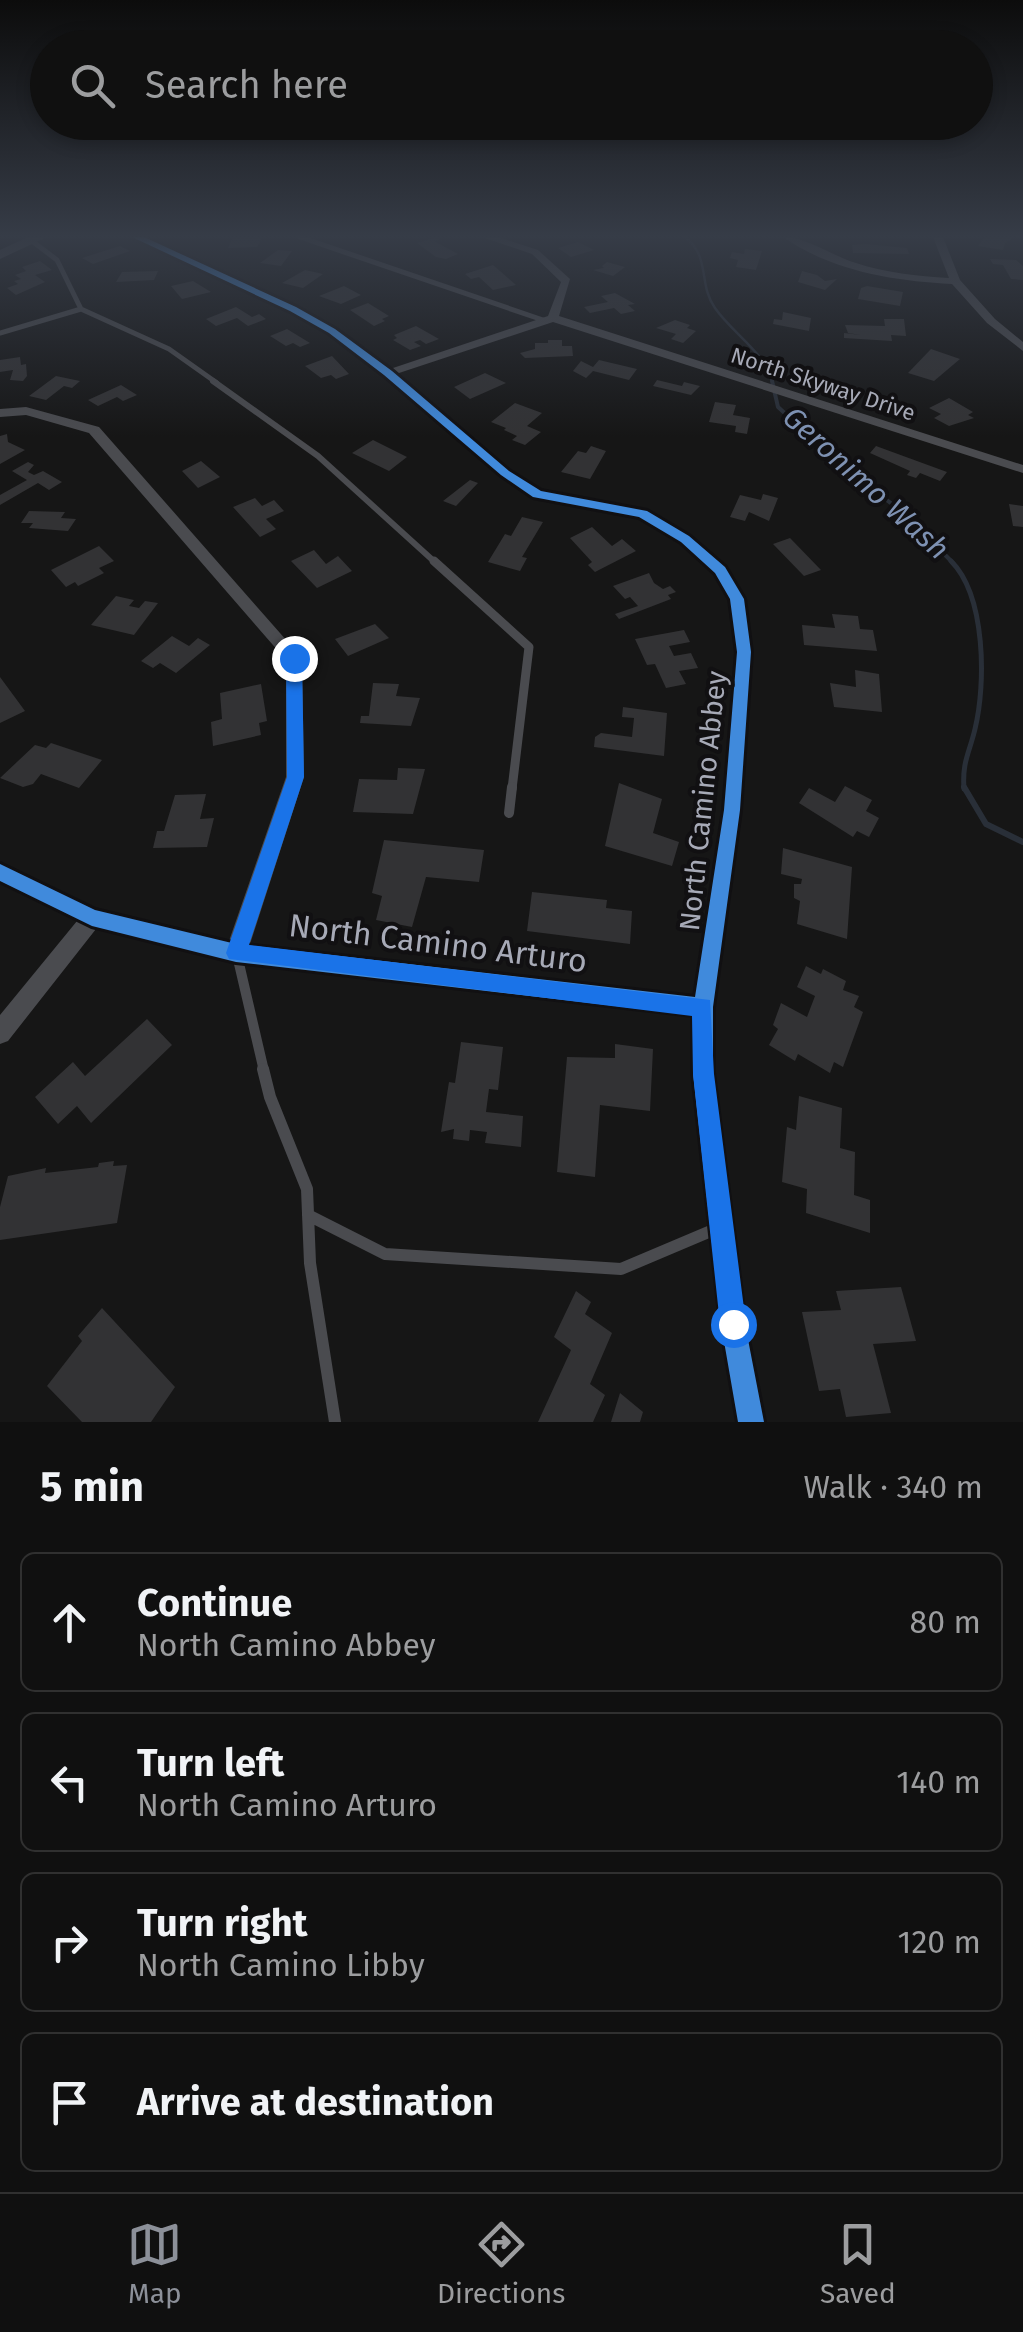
<!DOCTYPE html>
<meta charset="utf-8">
<style>
:root{--surface:#101010;--page:#191919;--text:#f1f3f6;--muted:#9c9d9f;--line:#303030;--accent:#8c9099}
body{margin:0;font-family:"Fira Sans",sans-serif;background:var(--page);color:var(--text)}
.stop{position:absolute;width:30px;height:30px;margin:-22px;border:8px solid #1a73e8;border-radius:50%;background:#fff}
.stop.end{background:#1a73e8;border-color:#fff;box-shadow:0 2px 10px #0008}
.list{margin:0;padding:0;list-style:none}
h2{display:flex;justify-content:space-between;align-items:center;height:130px;margin:0;padding:0 40px;font-size:42px}
h2 small{font-size:32px;font-weight:400;color:var(--muted)}
.list li{display:grid;grid-template-columns:65px 1fr auto;gap:30px;align-items:center;box-sizing:border-box;height:140px;margin:0 20px 20px;padding:0 20px;border:2px solid var(--line);border-radius:15px}
.list b{display:block;font-size:38px;white-space:nowrap}
.list p{margin:0;font-size:32px;white-space:nowrap;color:var(--muted)}
.list em{font-size:32px;font-style:normal;color:var(--muted)}
.icon{flex:none;width:55px;height:55px;fill:none;stroke:currentColor;stroke-width:2;stroke-linecap:round;stroke-linejoin:round}
.map{position:relative;flex:none;width:1023px;height:1422px;overflow:hidden}
.search{position:absolute;background:var(--surface);box-shadow:0 5px 15px #0003;left:30px;right:30px;top:30px;height:110px;display:flex;align-items:center;gap:25px;box-sizing:border-box;padding:0 35px;border-radius:55px;color:var(--muted);font-size:38px}
.sheet{height:770px;background:var(--surface)}
nav{display:flex;justify-content:space-around;align-items:center;box-sizing:border-box;height:140px;border-top:2px solid var(--line);background:var(--surface);font-size:28px;color:var(--muted)}
nav a{display:grid;justify-items:center;gap:5px}
nav .on{color:var(--accent)}
.map>svg:first-child{display:block}
.lines{fill:none;stroke-linecap:round;stroke-linejoin:round}
.stream-far3{stroke:#292f38;stroke-width:2.5}
.stream-far2{stroke:#292f38;stroke-width:4}
.stream-far1{stroke:#292f38;stroke-width:5}
.stream{stroke:#292f38;stroke-width:6}
.building{fill:#323234}
.lane-far4{stroke:#4a4b4f;stroke-width:5}
.lane-far3{stroke:#4a4b4f;stroke-width:6}
.lane-far2{stroke:#4a4b4f;stroke-width:9}
.lane-far1{stroke:#4a4b4f;stroke-width:10}
.lane{stroke:#4a4b4f;stroke-width:12}
.street{fill:#4a4b4f;fill-rule:evenodd}
.secondary{fill:#49494d;fill-rule:evenodd}
.cycleway-casing{stroke:#111012;stroke-width:6}
.cycleway{fill:#408adc;fill-rule:evenodd}
.route{fill:#1a73e8}
.labels{text-anchor:middle;dominant-baseline:central;stroke-width:8;stroke-linejoin:round;paint-order:stroke}
.far-street-label{font-size:22px;fill:#a7aab7;stroke:#111012}
.street-label{font-size:28px;fill:#a7aab7;stroke:#111012}
.water-label{font-size:30px;font-style:italic;fill:#7e91b2;stroke:#111012}
.near-street-label{font-size:32px;fill:#a7aab7;stroke:#111012}
</style>
<div class="map">
<svg width="1023" height="1422" viewBox="0 0 1023 1422">
<rect width="100%" height="100%" fill="#161616"/>
<g class="lines">
<!-- stream-far3 -->
<path class="stream-far3" d="M685,237C711,257 698,285 715,308C733,334 765,352 773,383"/>
<!-- stream-far2 -->
<path class="stream-far2" d="M772,381L778,407L848,471L904,513L954,564"/>
<!-- stream-far1 -->
<path class="stream-far1" d="M951,561C986,596 986,684 975,729C969,754 962,762 964,789"/>
<!-- stream -->
<path class="stream" d="M964,787L986,824L1023,842"/>
</g>
<!-- building -->
<path class="building" d="M233,237H252L262,238L257,247L228,248Z
M436,237L440,239L434,241L458,254L446,259L436,257L417,243Z
M1015,237L1005,243L1003,250L978,246L984,238Z
M578,242L594,250L571,257L558,248Z
M865,244L907,248L909,254L853,253L852,245Z
M120,246L130,251L93,264L82,258Z
M745,249L762,251L756,270L736,267L738,260L730,258L732,252L744,254Z
M278,250L292,251L281,266L260,263Z
M990,259L1016,260L1023,266V280L1011,279L1003,265L993,264Z
M40,261L52,270L35,275L45,282L16,295L7,288L18,284L14,281L21,279L15,275L26,271L22,267Z
M607,262L625,267L613,276L593,270L604,268L602,266Z
M493,265L516,285L493,290L479,277L471,279L465,274Z
M305,270L323,274L303,288L282,283Z
M158,271L154,280L116,282L122,272Z
M802,271L817,275L825,281L837,279L825,290L798,282Z
M193,281L211,292L182,299L171,286Z
M344,286L361,295L341,304L319,296Z
M867,286L903,292L900,306L858,299L861,288Z
M615,293L635,304L628,305L635,311L621,314L614,308L590,313L584,307L608,302L601,296Z
M368,303L389,316L382,319L385,321L374,326L350,310Z
M236,307L252,317L259,314L266,319L248,326L237,318L216,326L206,319Z
M783,312L811,318L809,331L773,324L774,319L782,320Z
M884,319H904L906,336L891,335L892,341L844,338V333L861,335L848,333L845,325L885,326Z
M675,320L690,325L687,328L696,331L683,343L671,339L676,334L656,328Z
M416,326L439,339L426,344L420,340L414,342L421,346L410,350L393,340L397,338L394,335Z
M287,329L310,343L300,347L293,343L286,346L270,336Z
M548,340H562V346H572L573,356L525,358L520,353L535,349V343H548Z
M931,349L960,359L934,381L908,373Z
M332,356L349,374L336,379L331,375L321,378L305,366Z
M20,357L21,365L26,364L27,376L23,381L10,380L13,370L0,372V360Z
M599,360L637,369L629,380L593,371L586,378L573,371L581,361L593,367Z
M485,373L506,383L470,399L454,387Z
M56,376L80,381L72,388L64,386L46,400L29,396Z
M657,380L682,386L684,382L700,386L691,395L653,386Z
M121,385L137,395L123,401L117,397L98,406L88,400Z
M949,398L973,412L968,415L974,418L949,426L934,418L941,414L929,408Z
M715,402L736,405L733,415L750,418L747,434L735,432L736,426L709,422Z
M515,403L542,413L527,426L541,432L525,445L512,440L517,436L504,430L506,428L491,422Z
M7,434L8,442L25,450L0,464V436Z
M373,440L407,457L389,471L352,453Z
M591,446L606,451L590,479L561,472L578,451L586,453Z
M876,446L947,472L940,481L920,473L916,478L907,475L910,471L870,453Z
M201,461L220,477L198,488L182,471Z
M28,462L34,465L28,472L34,475L43,471L62,482L49,490L38,483L0,505V495L27,480L12,471Z
M470,480L478,483L456,506L443,501Z
M763,494L778,498L769,521L749,512L745,521L730,517L740,495L761,500Z
M255,498L262,506L274,500L284,511L266,519L276,529L260,537L233,507Z
M1009,504L1023,506V527L1013,526Z
M29,511L65,512L61,518L76,519L68,531L29,528L33,523H21Z
M522,517L543,522L522,557L527,558L520,571L488,562L505,534L511,536Z
M592,527L612,546L622,539L636,551L595,572L588,565L592,562L570,538Z
M790,538L821,570L804,576L773,544Z
M99,546L114,561L99,568L104,573L78,586L75,582L66,587L51,570Z
M314,550L326,564L338,556L352,571L317,588L291,561Z
M649,573L654,583L663,589L670,586L676,592L668,595L671,599L619,619L615,614L638,606L630,597L625,599L613,586Z
M116,596L134,600L129,606L139,608L145,601L158,603L134,635L91,625Z
M832,614L858,616L860,629L873,630L877,651L804,645L802,625L835,628Z
M375,624L389,638L348,656L335,639Z
M684,630L690,642L669,646L674,656L691,653L698,668L679,671L686,684L666,688L655,664L647,665L635,639Z
M172,636L189,646L198,638L210,645L176,673L160,663L153,668L141,661Z
M855,670L879,674L882,712L834,707L830,683L856,687Z
M0,677L25,711L0,723Z
M373,683L399,684L396,696L420,698L411,726L360,723L361,716H369Z
M261,684L267,721L259,723L261,735L213,746L211,722L222,719L220,693Z
M623,707L667,713L664,756L594,747L595,737L601,733L632,737L634,718L622,717Z
M51,743L102,760L79,788L41,774L33,784L23,787L0,778L35,745L46,748Z
M398,768L425,769L413,814L353,812L359,779L397,780Z
M619,783L662,799L653,833L679,842L672,866L605,846Z
M845,786L872,800L866,811L879,818L869,837L857,831L853,837L799,803L809,788L835,802Z
M206,794L200,819L214,818L207,847L153,848L157,831H164L175,795Z
M384,840L484,850L479,882L426,877L412,927L376,920L382,896L372,893Z
M783,848L852,867L847,939L797,924L800,901L794,898V884H801L802,879L781,874Z
M532,892L607,900L606,908L632,911L630,944L527,931Z
M806,966L821,974L823,969L846,981L843,990L859,996L854,1007L863,1012L843,1067L834,1062L830,1073L798,1054L795,1061L769,1045L778,1029L773,1025L781,1003L807,1017L815,996L797,987Z
M147,1019L172,1045L91,1123L77,1106L58,1124L35,1097L73,1062L85,1076Z
M461,1042L503,1047L498,1090L489,1089L486,1112L523,1116L521,1147L485,1143L487,1132L470,1130L469,1141L453,1139L454,1129L441,1132L449,1082L455,1083Z
M615,1044L653,1049L650,1111L600,1105L595,1177L557,1172L567,1057L615,1058Z
M799,1096L842,1108L840,1148L855,1152L854,1195L870,1200V1233L806,1213L807,1189L782,1182L787,1127L796,1130Z
M114,1161L113,1166L127,1165L117,1223L0,1240V1207L8,1176L46,1168L45,1173L98,1167L99,1163Z
M901,1287L916,1341L873,1344L891,1413L846,1417L840,1389L819,1391L802,1312L841,1310L836,1291Z
M576,1291L591,1302L585,1314L612,1333L590,1384L605,1395L593,1422H538L571,1350L554,1337Z
M102,1308L175,1387L151,1422H82L47,1386L82,1341L78,1336Z
M620,1393L643,1412L640,1422H611Z"/>
<g class="lines">
<!-- lane-far4 -->
<path class="lane-far4" d="M300,237L546,321
M32,241L57,260L81,309L169,349L217,383
M0,333L81,309"/>
<!-- lane-far3 -->
<path class="lane-far3" d="M213,381L318,456L437,564"/>
<!-- lane-far2 -->
<path class="lane-far2" d="M434,561L529,647L512,789"/>
<!-- lane-far1 -->
<path class="lane-far1" d="M509,813L512,787
M237,955L264,1071"/>
<!-- lane -->
<path class="lane" d="M263,1069L270,1097L307,1189L310,1263L335,1422
M308,1215L385,1254L621,1269L718,1228"/>
<!-- street -->
<path class="street" d="M132,237H145L297,307L336,329L390,369L548,316L561,282L532,254L482,237H498L538,250L570,279L559,316L1023,465V473L553,322L396,374L510,470L541,490L648,511L690,536L725,566L745,599L752,652L742,810L714,1007L715,1073L747,1324L766,1422H736L719,1324L691,1073L692,1017L236,963L96,929L8,1041L0,1044V1015L77,921L0,882V863L95,909L229,941L286,777V660L89,433L26,415L0,417V409L26,407L99,427L302,658L304,777L250,944L694,995L722,810L736,652L729,599L714,573L680,542L639,518L532,497L500,476L384,376L328,333L289,311Z
M783,237C807,237 832,256 856,263C886,273 917,276 949,278L933,237H943L960,280L995,319L1023,342V351L987,323L952,284C893,281 832,271 783,237Z"/>
<!-- secondary -->
<path class="secondary" d="M28,237H47L0,259V250Z"/>
<defs>
<path id="cycleway" d="M132,237H144L296,307L335,329L392,371L509,471L541,491L647,511L689,536L725,567L744,599L751,652L740,810L713,1007V1073L745,1324L764,1422H738L721,1324L693,1073V1015L236,962L92,926L0,881V864L95,910L236,944L695,997L724,810L737,652L730,599L715,573L681,542L639,517L533,497L501,475L384,375L329,333L290,311Z"/>
</defs>
<!-- cycleway casing -->
<use href="#cycleway" class="cycleway-casing"/>
<!-- cycleway -->
<use href="#cycleway" class="cycleway"/>
</g>
<!-- sky -->
<linearGradient id="sky" x2="0" y2="1"><stop stop-color="#0c0c0c"/><stop offset="0.54" stop-color="#363c47"/><stop offset="1" stop-color="#363c47" stop-opacity="0"/></linearGradient>
<rect width="1023" height="437" fill="url(#sky)"/>
<!-- route -->
<path class="route" d="M294,653L302,658L304,777L249,945L710,1000L714,1074L746,1324L742,1333L733,1337L724,1333L720,1324L693,1074L692,1016L229,959L226,953L287,777L286,658Z"/>
<g class="labels">
<!-- far-street labels -->
<g class="far-street-label">
<text transform="translate(823 384) rotate(18)">North Skyway Drive</text>
</g>
<!-- street labels -->
<g class="street-label">
<text transform="translate(703 801) rotate(-84)">North Camino Abbey</text>
</g>
<!-- water labels -->
<g class="water-label">
<text transform="translate(866 483) rotate(42)">Geronimo Wash</text>
</g>
<!-- near-street labels -->
<g class="near-street-label">
<text transform="translate(438 943) rotate(7)">North Camino Arturo</text>
</g>
</g>
</svg>
<div class="stop" style="left:733px;top:1324px"></div>
<div class="stop end" style="left:294px;top:658px"></div>
<div class="search"><svg class="icon" aria-label="search" viewBox="0 0 24 24"><circle cx="10" cy="10" r="6"/><path d="M15 15l6 6"/></svg>Search here</div>
</div>
<section class="sheet">
<h2>5 min<small>Walk · 340 m</small></h2>
<ul class="list">
<li><svg class="icon" aria-label="ahead" viewBox="0 0 24 24"><path d="M12 20V5M6 11l6-6 6 6"/></svg><div><b>Continue</b><p>North Camino Abbey</p></div><em>80 m</em></li>
<li><svg class="icon" aria-label="left" viewBox="0 0 24 24"><path d="M17 20v-9H6M10 6l-5 5 5 5"/></svg><div><b>Turn left</b><p>North Camino Arturo</p></div><em>140 m</em></li>
<li><svg class="icon" aria-label="right" viewBox="0 0 24 24"><path d="M7 20v-9h11M14 6l5 5-5 5"/></svg><div><b>Turn right</b><p>North Camino Libby</p></div><em>120 m</em></li>
<li><svg class="icon" aria-label="arrive" viewBox="0 0 24 24"><path d="M6 21V4h12l-3 4 3 4H6"/></svg><div><b>Arrive at destination</b></div></li>
</ul>
</section>
<nav>
<a class="on"><svg class="icon" aria-label="map" viewBox="0 0 24 24"><path d="M3 6l6-2 6 2 6-2v14l-6 2-6-2-6 2zM9 4v14M15 6v14"/></svg>Map</a>
<a><svg class="icon" aria-label="directions" viewBox="0 0 24 24"><path d="M12 3l9 9-9 9-9-9zM9 14v-3h6M13 9l2 2-2 2"/></svg>Directions</a>
<a><svg class="icon" aria-label="saved" viewBox="0 0 24 24"><path d="M7 4h10v16l-5-4-5 4z"/></svg>Saved</a>
</nav>
